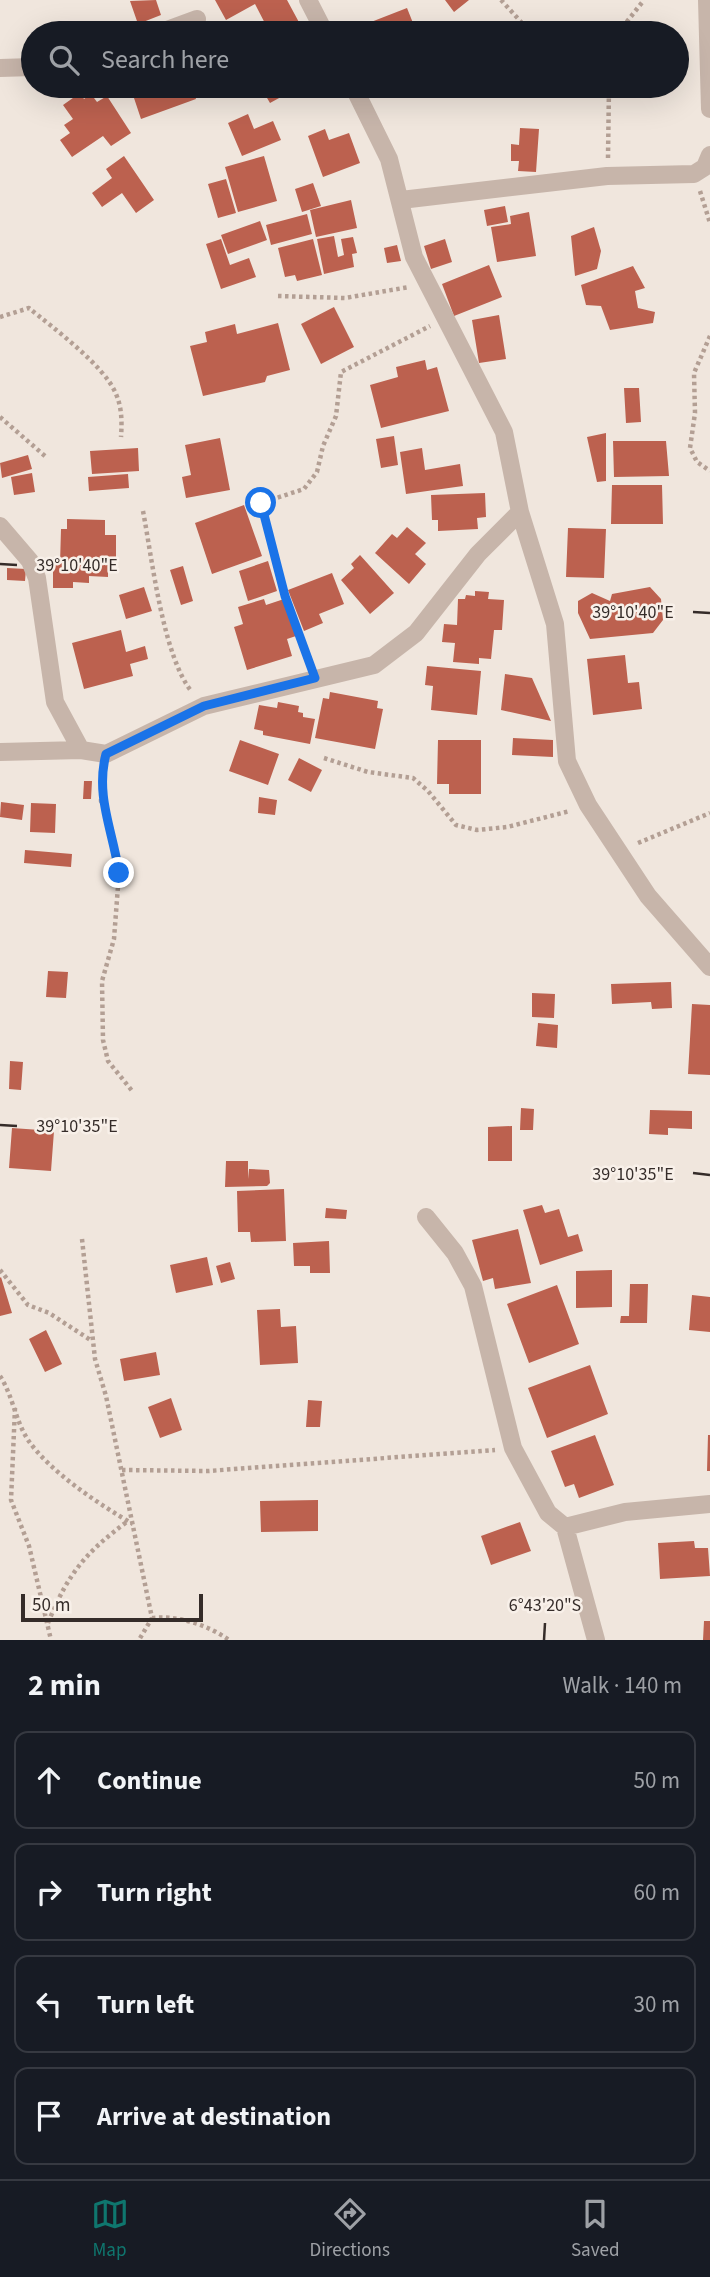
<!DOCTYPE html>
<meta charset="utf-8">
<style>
:root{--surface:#171b24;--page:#242831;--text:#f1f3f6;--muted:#9ea1a6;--line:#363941;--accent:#0f766e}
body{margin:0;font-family:"Source Sans 3",sans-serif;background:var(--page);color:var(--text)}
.scale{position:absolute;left:21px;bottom:18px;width:182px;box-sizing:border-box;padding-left:7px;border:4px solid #352c29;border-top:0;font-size:19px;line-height:24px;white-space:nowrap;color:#352c29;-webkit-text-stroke:5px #f8f0e9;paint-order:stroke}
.stop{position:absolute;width:21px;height:21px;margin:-16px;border:5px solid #1a73e8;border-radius:50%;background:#fff}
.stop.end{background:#1a73e8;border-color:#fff;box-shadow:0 2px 7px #0008}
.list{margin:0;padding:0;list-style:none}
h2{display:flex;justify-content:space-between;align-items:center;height:91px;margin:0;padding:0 28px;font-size:30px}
h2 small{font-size:23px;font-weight:400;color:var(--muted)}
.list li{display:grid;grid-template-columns:46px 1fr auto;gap:21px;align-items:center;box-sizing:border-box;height:98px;margin:0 14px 14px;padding:0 14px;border:2px solid var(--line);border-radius:14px}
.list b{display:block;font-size:26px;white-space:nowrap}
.list em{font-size:23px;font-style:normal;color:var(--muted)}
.icon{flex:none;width:38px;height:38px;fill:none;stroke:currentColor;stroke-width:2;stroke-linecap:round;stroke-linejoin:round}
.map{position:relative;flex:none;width:710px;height:1640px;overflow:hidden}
.search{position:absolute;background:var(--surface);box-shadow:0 7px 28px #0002;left:21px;right:21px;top:21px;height:77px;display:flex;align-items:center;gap:18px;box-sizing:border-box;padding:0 24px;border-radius:38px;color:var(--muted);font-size:26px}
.sheet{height:539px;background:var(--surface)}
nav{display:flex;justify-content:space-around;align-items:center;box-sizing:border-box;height:98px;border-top:2px solid var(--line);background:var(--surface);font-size:19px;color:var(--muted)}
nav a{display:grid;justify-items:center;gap:4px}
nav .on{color:var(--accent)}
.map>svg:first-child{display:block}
.building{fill:#bc614f}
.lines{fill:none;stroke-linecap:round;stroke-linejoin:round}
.path{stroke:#b39f94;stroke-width:4.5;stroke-dasharray:3.5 3.5;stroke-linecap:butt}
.street{stroke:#c7b5aa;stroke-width:18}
.route{stroke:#1a73e8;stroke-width:9}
.ticks{fill:none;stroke:#352c29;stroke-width:2.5}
.ticks-label{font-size:18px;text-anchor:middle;fill:#352c29;stroke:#f8f0e9;stroke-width:5;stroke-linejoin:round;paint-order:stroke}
</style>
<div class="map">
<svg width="710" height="1640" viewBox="0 0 710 1640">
<rect width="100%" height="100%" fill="#f0e6dd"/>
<!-- building -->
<path class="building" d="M156,0L161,15L138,24L130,1Z
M215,0H287L301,26L288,33H270L255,4L226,20Z
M445,0H469L454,12Z
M407,8L417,33H376L371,22Z
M236,21L243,33H214Z
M130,86H192L196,99L141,119Z
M260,86H301L270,103Z
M80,93L84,99L91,94L97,102L107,96L131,133L111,146L103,136L72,157L60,140L70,133L64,125L73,119L63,105Z
M248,114L254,129L273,121L281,140L242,156L228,123Z
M520,128L539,129L536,172L518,171L519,161H511V144L519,145Z
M325,129L329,140L349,133L360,163L323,177L308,136Z
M124,156L154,200L136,213L122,193L102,207L92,193L112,178L106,169Z
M264,156L277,201L238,212L225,167Z
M226,179L236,213L218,218L208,184Z
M313,183L321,206L302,212L295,189Z
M351,200L357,228L316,237L310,210Z
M505,206L508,222L487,226L484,210Z
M529,212L536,256L497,262L491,227L511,224L510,216Z
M307,214L312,234L271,245L266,225Z
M260,221L267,240L228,254L221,235Z
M594,227L601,251L597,269L575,276L571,236Z
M334,236L338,257L344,255L341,239L353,237L357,253L352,254L354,267L324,274L317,239Z
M221,239L230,265L249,258L256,277L221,289L206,244Z
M313,239L322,275L297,281L295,275L285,277L278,248Z
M445,239L452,262L431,269L424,246Z
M397,245L401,261L387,263L384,248Z
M489,265L502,297L454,316L442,284Z
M633,266L645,288L635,291L638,308L655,312L653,323L610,330L601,306L586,305L581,285Z
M334,307L354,347L321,364L301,324Z
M499,315L506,359L479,363L472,320Z
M278,323L290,370L267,376L265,382L203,396L190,346L207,342L205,332L235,324L237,334Z
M425,360L427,370L437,367L449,411L381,428L370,385L398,377L396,367Z
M624,388H639L641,422L626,423Z
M606,433V481L597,482L587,437Z
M394,436L398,465L381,468L376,439Z
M220,438L230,490L186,498L182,477L191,475L185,445Z
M613,441H666L669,476L614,477Z
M138,448L139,471L92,474L90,451Z
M422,448L425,470L460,464L463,486L406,494L400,452Z
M28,455L32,469L2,478L0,463Z
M32,473L35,492L14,495L11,477Z
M128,474L129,488L89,491L88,477Z
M612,485H662L663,524H611Z
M485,493L486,517L477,518L478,529L438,531V520H432L431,495Z
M244,505L262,556L212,574L195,523Z
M67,519L105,520V535H116V563H108V577L89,576V583L73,582V588H53V564H60L61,529H67Z
M407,527L426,543L415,554L426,564L409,584L375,553L392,534L397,538Z
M568,528L606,529L604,578L566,577Z
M360,555L394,593L370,614L341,580L354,568L351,564Z
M268,561L277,591L248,601L239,571Z
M183,566L193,601L181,605L170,570Z
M7,568L26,569L25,581L7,580Z
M332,573L344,604L319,614L323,623L304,631L288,590Z
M144,587L152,611L126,619L119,595Z
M650,587L661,599L663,620L653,633L590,639L578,613V601L592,593L610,601L612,594Z
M475,591L489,592L488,599L504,600L502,630H494L491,659L479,658V664L453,662L455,643L442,642L444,624L457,625L458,599H465L466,595L475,596Z
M264,599L266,605L284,599L296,636L287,639L292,656L247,670L234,627L243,624L238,607Z
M121,630L126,652L145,646L148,659L130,664L133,676L84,689L72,643Z
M625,655L628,683L639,682L642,709L593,715L587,659Z
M427,666L481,671L477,715L431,710L433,686L425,685Z
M505,674L532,678L551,721L501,710Z
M330,692L378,701L377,708L383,709L375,749L315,738L323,698L329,699Z
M278,702L299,706L298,712L303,713V717L315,719L310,744L263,735V731L254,729L259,705L277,708Z
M513,738L553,740V757L512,755Z
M240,740L279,754L268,785L229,771Z
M438,740H481V794H449V784H437Z
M299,758L322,770L311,792L288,780Z
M84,781H92L91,799H83Z
M259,797L277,800L275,815L258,813Z
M1,802L24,805L22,820L0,817Z
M31,803L56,804L55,833L30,832Z
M25,850L72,854L71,867L24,863Z
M48,971L68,972L66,998L46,997Z
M671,982L672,1008L652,1009L651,1002L612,1004L611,984Z
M532,993L555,994L554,1018L532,1017Z
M692,1004L710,1005V1075L688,1074Z
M538,1023L558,1025L557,1048L536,1046Z
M10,1061L23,1062L21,1090L9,1089Z
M521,1108L534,1109L533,1130H520Z
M650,1110L692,1111V1129L668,1128V1135L649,1134Z
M512,1126V1161H488V1127Z
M12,1128L54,1131L51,1171L9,1168Z
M226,1161H248V1179L249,1169L269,1170L270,1183L267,1186L225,1187Z
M284,1189L286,1241L251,1242L250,1232H238L237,1191Z
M542,1205L545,1213L559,1209L568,1237L578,1234L583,1251L540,1265L523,1210Z
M326,1208L347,1210L346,1219L325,1218Z
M518,1229L531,1283L495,1289L493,1278L483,1281L472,1240Z
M329,1241L330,1273H310V1266H294L293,1243Z
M207,1257L213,1285L176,1293L170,1265Z
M230,1262L235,1279L221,1283L216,1266Z
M612,1270V1307L576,1308V1271Z
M1,1277L12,1313L0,1316V1278Z
M630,1284H648L647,1323H620L621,1316H629Z
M557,1285L579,1344L529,1363L507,1304Z
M692,1295L710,1297V1332L689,1330Z
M280,1309L281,1327L296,1326L298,1363L260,1365L257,1310Z
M46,1330L62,1364L45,1372L29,1339Z
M156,1352L160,1375L124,1381L120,1359Z
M590,1365L608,1414L547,1438L528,1388Z
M171,1398L182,1430L160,1438L148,1407Z
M308,1400L322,1401L320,1427H306Z
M595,1435L614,1485L579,1498L574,1484L565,1487L551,1451Z
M708,1435H710V1471H707Z
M318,1500V1531L261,1532L260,1501Z
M520,1522L531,1551L491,1565L481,1536Z
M694,1541L695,1548H708L710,1576L660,1579L658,1543Z
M704,1621H710V1640H703Z"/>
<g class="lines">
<!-- path -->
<path class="path" d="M501,0L522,23L523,33
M618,33L644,0
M529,86V91L569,86
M608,158L609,86
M700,191L710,223
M278,296L345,298L409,287
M0,317L29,308C52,327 105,366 116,394C122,408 122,422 121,437
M710,336L694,373L695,413L690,448L697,462L710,471
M0,417L45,456
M143,511C152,558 163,657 192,692
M309,660L285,596L261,503L304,489L317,472L323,446L336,416L341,372L430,326
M324,758L368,772L413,778L428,791L456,825L477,830L507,827L570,811
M102,771L101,801L110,822L119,873L114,939L102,981L103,1040L108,1061L133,1092
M638,843L710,813
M82,1239L95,1359L106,1396L152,1618L139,1640
M0,1270L28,1305L49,1313L92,1341
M0,1376C13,1396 15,1420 28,1440C50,1472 100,1505 133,1524
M15,1408L11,1500L29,1546L51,1640
M122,1470L208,1471L495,1450
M152,1618C178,1615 208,1625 229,1640
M48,1623C68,1573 86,1552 128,1521"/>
<!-- street -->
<path class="street" d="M308,0L325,33
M707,0L710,109
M159,33L197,19
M0,68L33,67
M353,86L389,159L414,257L504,432L520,512L555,624L567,761L588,805L648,896L710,967
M401,200L607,176L694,174L705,167L710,155
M0,526L30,561L37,578L55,702L81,750L106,754L204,706L374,665L416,633L478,554L520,512
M0,752L81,750
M426,1217L455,1253L473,1286L513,1448L548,1513L565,1527L596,1640
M565,1527L625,1512L710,1504"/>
</g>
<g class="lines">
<!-- route -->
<path class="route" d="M119,873C113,831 95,796 106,754L204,706L315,678L285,596L261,503"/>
</g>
<!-- ticks -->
<path class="ticks" d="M0,564L17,565M693,612L710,613M0,1125L17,1126M693,1173L710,1175M544,1640L545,1623"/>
<g class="ticks-label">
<text x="77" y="571">39°10'40"E</text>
<text x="633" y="618">39°10'40"E</text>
<text x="77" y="1132">39°10'35"E</text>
<text x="633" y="1180">39°10'35"E</text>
<text x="545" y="1611">6°43'20"S</text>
</g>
</svg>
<div class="scale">50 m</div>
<div class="stop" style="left:261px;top:503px"></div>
<div class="stop end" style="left:119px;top:873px"></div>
<div class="search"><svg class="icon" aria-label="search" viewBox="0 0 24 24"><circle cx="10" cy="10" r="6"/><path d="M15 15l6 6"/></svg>Search here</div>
</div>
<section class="sheet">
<h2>2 min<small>Walk · 140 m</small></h2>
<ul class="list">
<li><svg class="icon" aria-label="ahead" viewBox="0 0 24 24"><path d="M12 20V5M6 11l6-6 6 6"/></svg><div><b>Continue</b></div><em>50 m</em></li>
<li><svg class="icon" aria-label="right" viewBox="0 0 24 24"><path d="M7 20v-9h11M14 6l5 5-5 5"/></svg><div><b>Turn right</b></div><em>60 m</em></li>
<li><svg class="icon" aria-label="left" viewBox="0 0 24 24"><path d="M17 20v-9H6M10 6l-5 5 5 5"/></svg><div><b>Turn left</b></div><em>30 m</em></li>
<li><svg class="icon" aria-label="arrive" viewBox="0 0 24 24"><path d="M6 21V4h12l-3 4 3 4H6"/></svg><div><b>Arrive at destination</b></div></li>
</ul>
</section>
<nav>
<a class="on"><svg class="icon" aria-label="map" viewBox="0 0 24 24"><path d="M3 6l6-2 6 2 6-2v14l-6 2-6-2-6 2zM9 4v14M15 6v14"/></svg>Map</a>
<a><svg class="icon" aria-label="directions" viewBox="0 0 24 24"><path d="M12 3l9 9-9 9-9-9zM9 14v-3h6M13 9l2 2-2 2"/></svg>Directions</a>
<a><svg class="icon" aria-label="saved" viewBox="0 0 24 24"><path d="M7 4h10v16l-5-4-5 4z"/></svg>Saved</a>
</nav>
